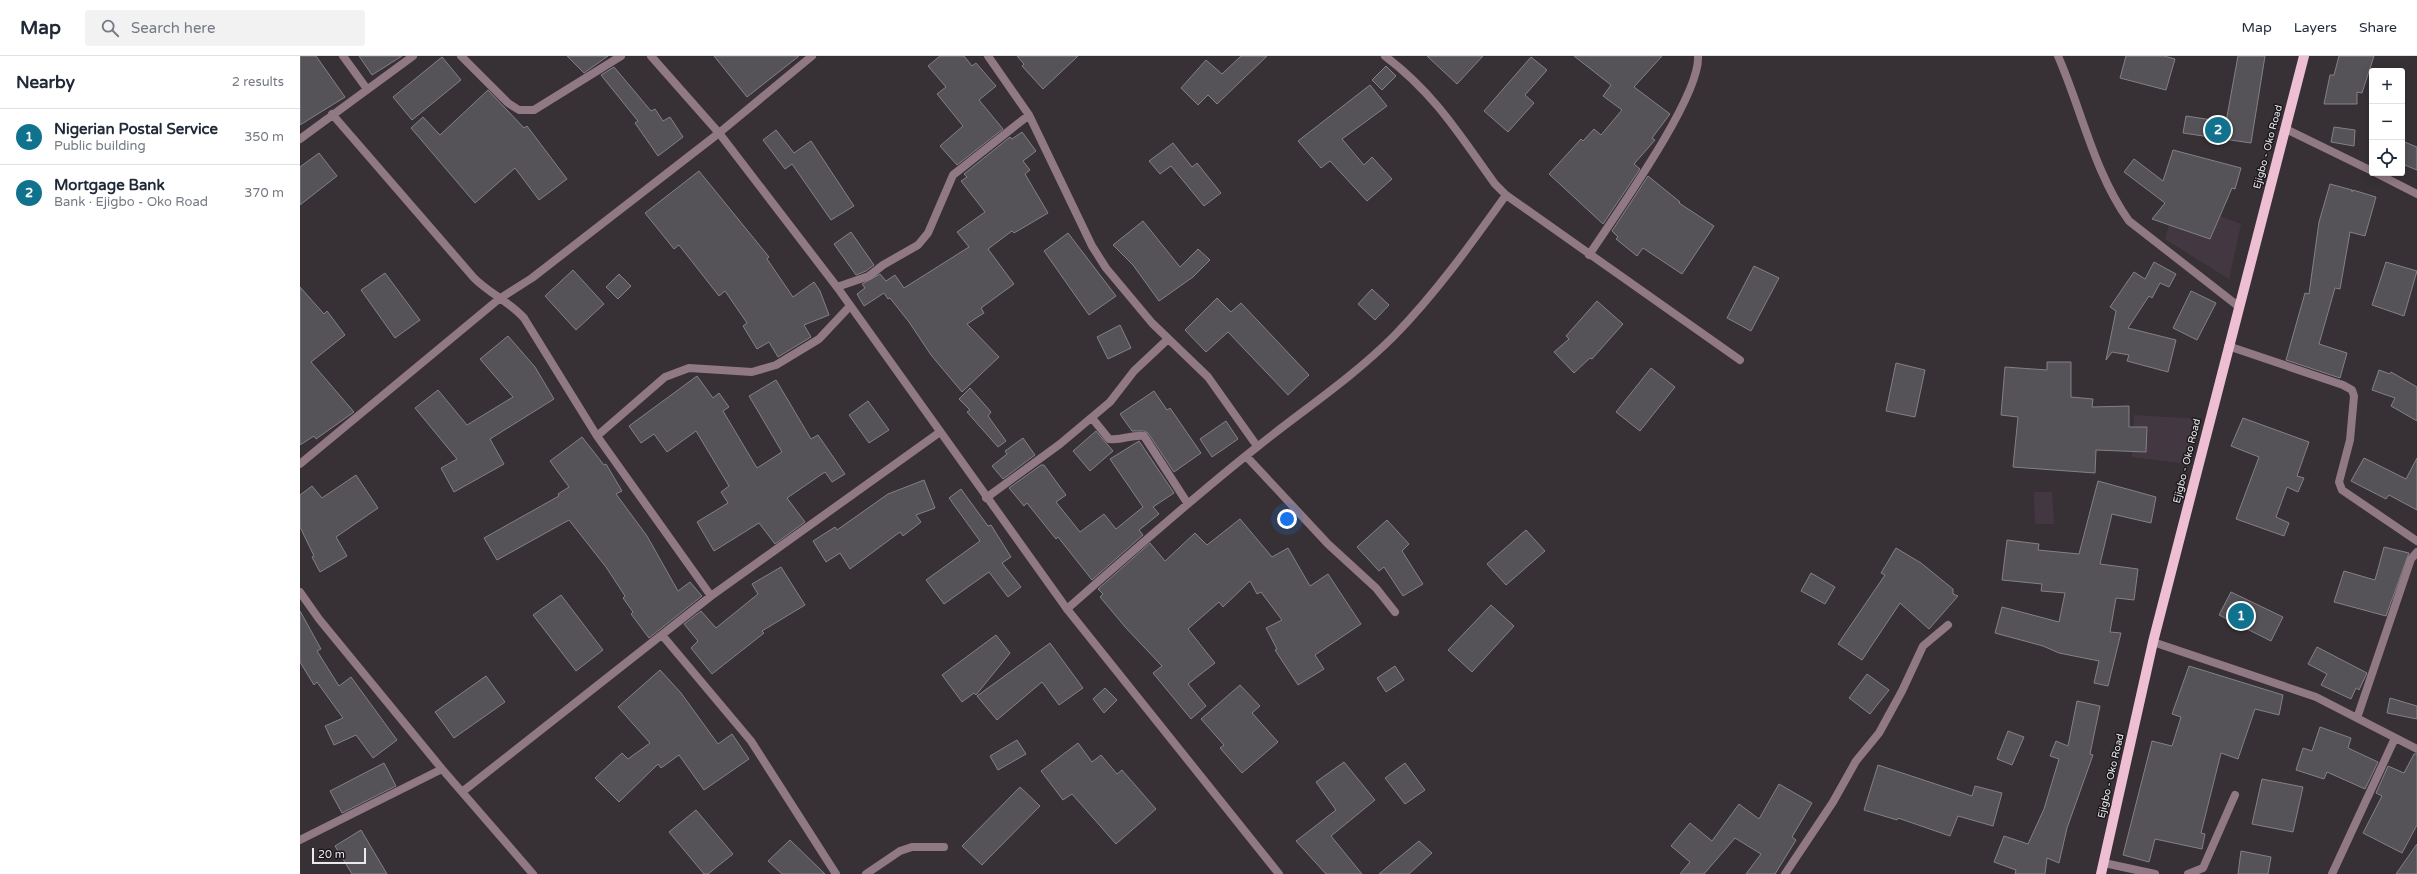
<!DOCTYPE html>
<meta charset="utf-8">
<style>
:root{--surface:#fff;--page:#f2f2f3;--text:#1f2937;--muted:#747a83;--line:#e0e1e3;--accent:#11728e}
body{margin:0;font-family:"Varela Round",sans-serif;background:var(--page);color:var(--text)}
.controls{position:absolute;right:12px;top:12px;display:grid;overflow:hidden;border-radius:4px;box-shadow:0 2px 10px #0003}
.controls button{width:36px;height:36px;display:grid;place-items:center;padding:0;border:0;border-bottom:1px solid var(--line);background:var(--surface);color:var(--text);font:20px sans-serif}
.scale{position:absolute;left:12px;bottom:10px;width:54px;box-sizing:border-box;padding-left:4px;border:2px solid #ece8eb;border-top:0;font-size:11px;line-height:14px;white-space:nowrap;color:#ece8eb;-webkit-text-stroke:3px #1c1a1c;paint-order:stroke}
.you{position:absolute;left:987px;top:463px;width:14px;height:14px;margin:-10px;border:3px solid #fff;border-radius:50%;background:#1a73e8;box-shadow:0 0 0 6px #1a73e833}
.badge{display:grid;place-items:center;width:26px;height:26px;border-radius:50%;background:var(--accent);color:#fff;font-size:13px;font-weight:700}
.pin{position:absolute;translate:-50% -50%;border:2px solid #fff;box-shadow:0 1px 4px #0006}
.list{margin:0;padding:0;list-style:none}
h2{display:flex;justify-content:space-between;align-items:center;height:52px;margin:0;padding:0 16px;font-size:17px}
h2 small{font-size:13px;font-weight:400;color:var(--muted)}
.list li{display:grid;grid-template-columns:26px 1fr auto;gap:12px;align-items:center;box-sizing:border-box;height:56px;padding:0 16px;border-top:1px solid var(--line)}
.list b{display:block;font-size:15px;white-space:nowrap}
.list p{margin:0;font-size:13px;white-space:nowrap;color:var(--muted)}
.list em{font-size:13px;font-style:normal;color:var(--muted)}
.icon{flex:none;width:22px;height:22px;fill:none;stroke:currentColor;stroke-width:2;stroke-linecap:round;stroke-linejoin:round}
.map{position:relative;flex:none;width:2117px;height:818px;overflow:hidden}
header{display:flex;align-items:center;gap:24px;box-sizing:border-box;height:56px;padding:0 20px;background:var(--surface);border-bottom:1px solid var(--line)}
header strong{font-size:19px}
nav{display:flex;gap:22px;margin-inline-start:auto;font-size:14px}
.search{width:280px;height:36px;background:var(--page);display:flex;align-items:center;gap:10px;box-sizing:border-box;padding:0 14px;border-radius:4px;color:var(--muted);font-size:15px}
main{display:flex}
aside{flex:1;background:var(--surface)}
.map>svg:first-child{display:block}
.built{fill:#433842}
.building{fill:#555258;stroke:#848088}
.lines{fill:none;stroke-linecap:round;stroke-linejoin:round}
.service{stroke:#917983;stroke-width:8}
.minor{stroke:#917983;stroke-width:8}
.tertiary{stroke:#917983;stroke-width:8}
.primary{stroke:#eebfd2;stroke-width:10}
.labels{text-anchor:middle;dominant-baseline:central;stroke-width:3;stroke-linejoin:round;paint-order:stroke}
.street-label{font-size:10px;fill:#ece8eb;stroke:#1c1a1c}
</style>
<header>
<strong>Map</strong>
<div class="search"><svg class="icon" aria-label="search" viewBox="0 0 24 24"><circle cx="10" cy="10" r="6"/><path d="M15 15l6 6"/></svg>Search here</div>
<nav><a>Map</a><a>Layers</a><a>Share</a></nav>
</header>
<main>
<aside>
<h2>Nearby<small>2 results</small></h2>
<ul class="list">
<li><span class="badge">1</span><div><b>Nigerian Postal Service</b><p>Public building</p></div><em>350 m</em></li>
<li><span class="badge">2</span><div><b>Mortgage Bank</b><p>Bank · Ejigbo - Oko Road</p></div><em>370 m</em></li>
</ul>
</aside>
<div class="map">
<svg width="2117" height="818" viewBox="0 0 2117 818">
<rect width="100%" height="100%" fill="#373136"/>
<!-- built -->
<path class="built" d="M1876,144L1941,168L1929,223L1865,183Z
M1834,359L1899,363L1888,408L1832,401Z
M1734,436H1752L1754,468H1735Z"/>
<!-- building -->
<path class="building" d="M0,0H16L45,41L0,69Z
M59,0H102L72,19Z
M267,0H308L284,17Z
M414,0H499L447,41Z
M640,0H664L672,10L676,7L696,30L679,44L703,73L657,109L640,90L663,70L637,38L646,31L628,10Z
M717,0H778L743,33L722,10L724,8Z
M941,0H967L917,48L908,39L898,49L881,32L906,4L922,18Z
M1127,0H1183L1157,28Z
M1274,0H1362L1334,31L1370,58L1352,82L1355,84L1334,108L1340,113L1303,168L1249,118L1281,83L1283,85L1294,73L1301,79L1322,54L1303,40L1311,29Z
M1826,0H1864L1875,3L1866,34L1820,22Z
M1938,0H1965L1951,87L1883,77L1886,60L1926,66Z
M2039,0H2074L2062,37L2057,36V48H2024L2030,19H2034Z
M142,1L161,24L112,64L93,41Z
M1231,1L1247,14L1225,39L1234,47L1208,76L1184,55Z
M1086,10L1096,20L1082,34L1072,24Z
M314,11L351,55L355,53L363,65L370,61L383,81L358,100L335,67L338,65L301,19Z
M1070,29L1087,50L1042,83L1064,109L1072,101L1092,123L1067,145L1030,105L1021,112L998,85Z
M188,34L224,72L227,70L267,123L239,144L215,112L175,147L111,72L123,61L140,79Z
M2034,71L2055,74L2054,90L2031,86Z
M476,74L494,97L511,85L554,150L531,164L492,108L485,113L463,84Z
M722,76L736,95L723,105L730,114L725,118L748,157L714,177L712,175L688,193L714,228L681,252L684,257L667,268L699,301L662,336L631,299L609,266L590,242L588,243L584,237L564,250L557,238L565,232L562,228L580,218L586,225L595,219L604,232L669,191L657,176L685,156L661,125L667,121L664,118L710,81L712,83Z
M2102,85L2117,91V114L2102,108Z
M873,87L892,111L897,107L921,137L904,150L871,110L860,118L849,105Z
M1873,94L1941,112L1935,133L1932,132L1910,183L1852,163L1865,147L1824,116L1834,103L1863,125Z
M19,97L37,120L0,149V111Z
M399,115L469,201L467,203L493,241L514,226L520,235L529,259L504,269L511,281L478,301L469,286L457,293L443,270L447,267L425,235L419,240L379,189L374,193L345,157Z
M1348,120L1380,146L1379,147L1414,170L1382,218L1343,192L1337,200L1316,183L1318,181L1312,175Z
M2030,128L2052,134V136L2053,134L2076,141L2065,180L2050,176L2040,233L2035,232L2019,288L2047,297L2040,322L1986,304L2005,237L2009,238L2019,166Z
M843,165L880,211L898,193L910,204L893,221L859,245L833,209L813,189Z
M551,176L574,209L566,215L556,219L534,188Z
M768,177L816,240L789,259L744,195Z
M1854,206L1876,218L1869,231L1860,227L1852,242L1849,240L1828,272L1876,284L1868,316L1827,305L1829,299L1812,296L1806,304L1816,255L1810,251L1834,216L1845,223Z
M2086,206L2117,215L2104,260L2072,249Z
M1454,210L1479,222L1451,275L1427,262Z
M273,214L304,248L276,274L245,240Z
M85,217L120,264L95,282L61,234Z
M319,218L331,230L318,243L306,231Z
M0,231L24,258L27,255L45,279L11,306L54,356L16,383L14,380L0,389Z
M1072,233L1089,249L1075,264L1058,248Z
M1891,235L1916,247L1897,284L1873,272Z
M917,242L931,256L941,247L1009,319L988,339L928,276L906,296L885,274Z
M1297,245L1323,268L1292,303L1290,302L1274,317L1254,296L1269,283L1266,280Z
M820,269L831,292L808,303L797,281Z
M208,280L235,311L254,343L190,383L204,408L154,436L141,412L157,403L115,352L138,334L167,369L213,341L180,303Z
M1747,306H1771V341L1793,343L1792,351L1829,350V371H1847L1846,396L1796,394L1795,417L1713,411L1718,361L1701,359L1705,311L1747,314Z
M1596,307L1625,314L1615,361L1586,355Z
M1351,312L1375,331L1340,375L1316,356Z
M2079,314L2090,318L2091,316L2117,331V365L2091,350L2095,342L2072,334Z
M397,320L413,342L419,337L429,351L423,355L457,412L482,396L449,340L476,324L511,383L518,379L545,418L532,426L525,416L487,442L505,466L475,488L459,467L414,495L397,466L428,447L421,436L429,430L396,375L367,396L354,378L341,387L329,370Z
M670,332L691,356L688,360L706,385L698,391L667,356L670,354L659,343Z
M854,335L867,354L870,352L901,397L874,416L848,377L844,375H832L820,358Z
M568,345L589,374L569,387L549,359Z
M1943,362L2009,386L1997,420L2004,422L1998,436L1987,431L1976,461L1989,467L1984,480L1936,463L1959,401L1931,390Z
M926,365L938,383L912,401L900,383Z
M796,375L813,395L790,415L773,395Z
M282,381L304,409L306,408L322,435L316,438L347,480L378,535L390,526L402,540L349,582L331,558L333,556L323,542L325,540L306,511L269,464L197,504L184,482L259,440L258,438L269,431L250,405Z
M723,382L735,399L703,423L692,410L707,398L705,395Z
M839,385L874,437L853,451L859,458L839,474L843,479L792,524L758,481L756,483L727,447L724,450L709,432L741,409H744L766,439L756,446L780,476L804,458L816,473L843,451L810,403Z
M2064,402L2106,423L2117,402V454L2089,439L2086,443L2051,425Z
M56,419L78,452L36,481L47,500L20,516L12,501L14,500L0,471V439L12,430L22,442Z
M624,424L635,452L616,459L621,466L603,480L600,476L550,513L540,497L526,506L513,485L535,471L537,474L588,438Z
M1798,425L1856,441L1851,467L1812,458L1800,508L1838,513L1834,544L1816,542L1810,576L1821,577L1808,630L1794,627L1799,605L1759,597L1743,590L1695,577L1702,551L1759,566L1765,537L1741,535L1742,528L1702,524L1707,484L1739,488L1738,494L1779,498Z
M661,433L688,470L691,469L711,501L702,507L721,531L708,541L689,516L644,548L626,524L680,485L649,442Z
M940,463L972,501L988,492L1010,530L1028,518L1061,568L1015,599L1024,613L998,629L975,594L977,593L966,572L982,564L961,536L957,538L950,525L923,551L919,546L888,573L915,607L888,628L906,650L891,663L853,617L862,610L826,572L800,541L803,538L798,533L850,487L865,505L895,477L907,489Z
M1087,464L1109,488L1102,495L1123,528L1103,540L1084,511L1079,515L1057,491Z
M1226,474L1245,495L1206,529L1187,508Z
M2084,491L2109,497L2086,560L2034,546L2044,515L2075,524Z
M1596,492L1621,507L1653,533V538L1658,540L1629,573L1600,547L1562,604L1538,588L1585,519L1581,517Z
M481,511L505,549L462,575L464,577L412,618L391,592L398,585L384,568L401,555L416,572L458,538L452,528Z
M1511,517L1535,531L1525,548L1501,535Z
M1931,536L1983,561L1971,585L1919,559Z
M261,539L303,594L276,615L233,559Z
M1191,549L1214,570L1172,616L1148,594Z
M0,555L21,593L17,595L39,630L51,621L97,684L73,702L56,679L34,689L25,670L43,662L17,626L14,629L0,606Z
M696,579L710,597L676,639L674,637L662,646L642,619Z
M750,587L783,632L759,649L742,626L697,664L677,640Z
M2017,591L2067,617L2059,634L2056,632L2051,643L2021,629L2027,618L2008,608Z
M1095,610L1104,624L1086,636L1077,622Z
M1889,610L1983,639L1979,659L1955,653L1938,703L1921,697L1901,777L1905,778L1902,793L1855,783L1849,806L1823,799L1852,685L1872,690L1881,661L1872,658Z
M360,614L381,637L418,688L432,678L449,703L404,734L379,699L361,712L358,708L319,746L295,722L322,697L328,703L350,687L318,651Z
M1567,618L1589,634L1570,658L1549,642Z
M186,620L205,646L154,682L135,656Z
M940,629L960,650L952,657L978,686L942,717L920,692L924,689L901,663Z
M805,632L817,644L804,657L793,643Z
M2090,642L2117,650V663L2087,657Z
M1777,645L1800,650L1790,698L1793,699L1767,772L1759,807L1747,802L1745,818H1715L1716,814L1694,806L1704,780L1728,788L1744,753L1759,703L1750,700L1756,685L1768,690Z
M2020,671L2051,682L2048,692L2078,706L2065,733L2027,716L2024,723L1996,714L2003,692L2012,695Z
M1708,675L1724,681L1712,709L1697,703Z
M717,684L726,698L698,714L690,700Z
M778,687L792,706L801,699L817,718L822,714L856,753L816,788L772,738L763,744L741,715Z
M2114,698H2117V769L2102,797L2063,777L2082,740L2076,737L2088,710L2104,717Z
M1044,706L1075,744L1031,780L1062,818H1026L996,785L1036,754L1016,726Z
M84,707L96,730L42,757L30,735Z
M1105,707L1125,734L1105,748L1085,722Z
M1578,709L1672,740L1675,730L1702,737L1693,770L1658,760L1650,780L1598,762L1597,764L1564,754Z
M1962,723L2003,731L1993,776L1952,768Z
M1479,728L1512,747L1492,781L1496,784L1475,818H1446L1461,798L1435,782L1404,818H1380L1390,806L1371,790L1390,767L1412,785L1439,748L1459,763Z
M720,731L740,750L682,809L662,790Z
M396,754L433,798L408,818H404L369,776Z
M61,774L87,818H52L35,790Z
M490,784L525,818H482L468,805Z
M1119,785L1132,797L1109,818H1079Z
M2117,788V818H2096Z
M1941,795L1971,801L1968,818H1938Z"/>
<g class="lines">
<!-- service -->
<path class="service" d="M1804,807L1855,818
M1888,818L1903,812L1935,739"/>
<!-- minor -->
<path class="minor" d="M43,0L67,33
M161,0L208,47L219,54H234L321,0
M688,0L729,59L792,190L806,212L852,267L908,321L957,390
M1085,0C1135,38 1159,78 1195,128L1206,139L1440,304
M1758,0C1782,55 1794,116 1829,165L1938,250
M32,58L174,222C190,238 210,246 224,262L297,380L411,540
M1986,73L2072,115
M0,83L113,0
M2076,117L2117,138
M1289,199C1314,161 1401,40 1398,0
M537,231L569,220L583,209L618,189L628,177L653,119L729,59
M1928,290L2043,329L2052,334L2054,340L2050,384L2039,426L2042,434L2117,485
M792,362L809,383C822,385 832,378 844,380L888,448
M297,380L365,321L389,312L452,316L476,309L519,283L550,250
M946,400L1028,488L1076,532L1095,556
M0,408L199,243L232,222L419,77L512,0
M686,442L760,388L810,346L834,315L868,283
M0,536L19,563L142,713L233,818
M767,553C830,498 892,442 957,391C1003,354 1052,322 1094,280C1136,237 1171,188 1206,139
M362,579L451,685L536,818
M1853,586L2016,641L2117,693
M2057,662L2111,503L2117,496
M162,736L411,540L640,376
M0,784L142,713
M566,818L600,795L612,791H644
M1485,818L1533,746L1556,705L1579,677L1602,635L1623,590L1648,569
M2032,818L2095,682"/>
<!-- tertiary -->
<path class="tertiary" d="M351,0L419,77L537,231L767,553L979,818"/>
<!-- primary -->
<path class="primary" d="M1801,818L1853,586L2004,0"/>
</g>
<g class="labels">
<!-- street labels -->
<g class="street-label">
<text transform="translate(1968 91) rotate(-75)">Ejigbo - Oko Road</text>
<text transform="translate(1887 405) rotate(-76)">Ejigbo - Oko Road</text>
<text transform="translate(1811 720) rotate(-77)">Ejigbo - Oko Road</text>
</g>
</g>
</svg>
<div class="controls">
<button>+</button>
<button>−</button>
<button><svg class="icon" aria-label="locate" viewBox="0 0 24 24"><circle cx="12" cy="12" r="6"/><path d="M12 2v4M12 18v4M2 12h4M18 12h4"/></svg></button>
</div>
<div class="scale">20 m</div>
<div class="you"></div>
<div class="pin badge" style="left:1941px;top:560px">1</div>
<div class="pin badge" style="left:1918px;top:74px">2</div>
</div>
</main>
